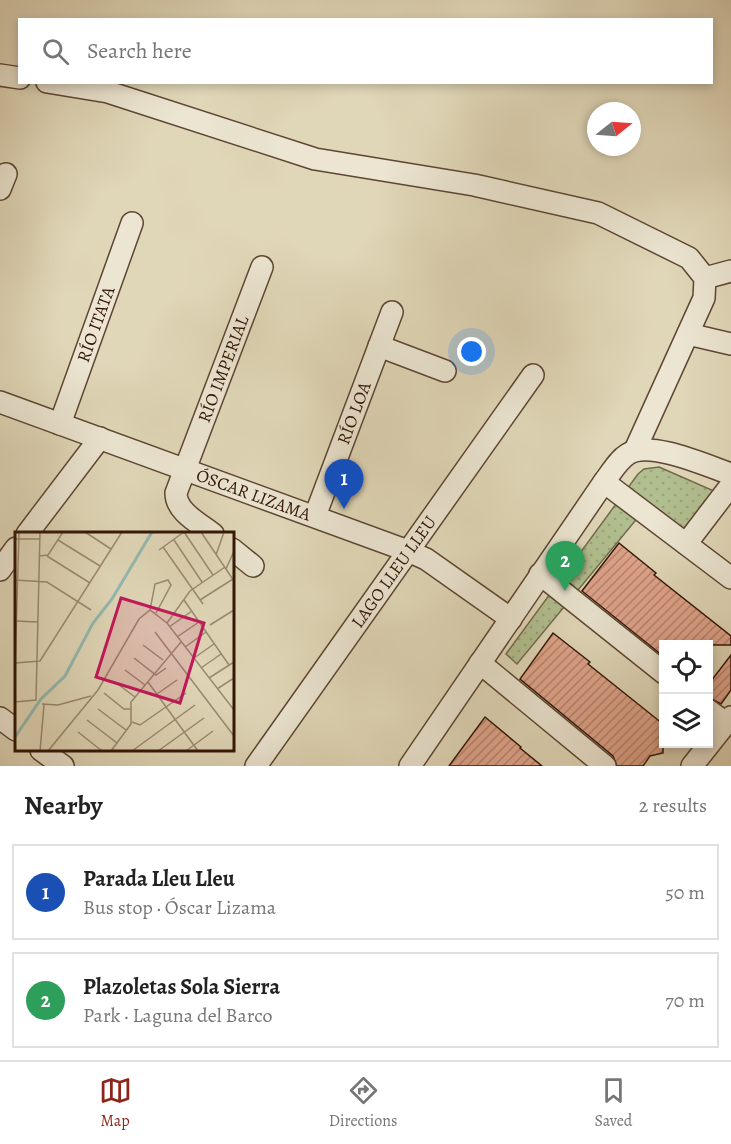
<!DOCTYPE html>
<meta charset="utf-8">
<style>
:root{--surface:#fff;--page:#f2f2f2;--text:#222;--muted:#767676;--line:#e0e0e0;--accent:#8f2418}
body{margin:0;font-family:Alegreya,serif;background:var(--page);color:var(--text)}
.controls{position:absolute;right:18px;bottom:18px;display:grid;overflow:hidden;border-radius:0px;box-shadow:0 3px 9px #0003}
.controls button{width:54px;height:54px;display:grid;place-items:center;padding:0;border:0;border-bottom:2px solid var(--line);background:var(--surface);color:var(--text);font:30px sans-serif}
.compass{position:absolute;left:587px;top:102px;width:54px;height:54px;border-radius:50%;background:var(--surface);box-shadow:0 3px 9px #0003;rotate:73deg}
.you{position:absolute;left:472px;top:352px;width:21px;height:21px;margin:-15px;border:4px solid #fff;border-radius:50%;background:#1a73e8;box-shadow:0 0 0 9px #1a73e833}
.badge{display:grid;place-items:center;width:39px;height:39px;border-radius:50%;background:var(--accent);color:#fff;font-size:20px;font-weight:700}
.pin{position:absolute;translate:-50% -50px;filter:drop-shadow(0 2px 3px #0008)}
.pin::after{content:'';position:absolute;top:32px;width:21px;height:18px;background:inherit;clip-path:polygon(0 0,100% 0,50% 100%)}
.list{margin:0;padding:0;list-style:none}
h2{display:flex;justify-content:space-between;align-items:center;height:78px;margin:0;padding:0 24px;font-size:26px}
h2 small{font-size:20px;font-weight:400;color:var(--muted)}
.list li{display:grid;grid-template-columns:39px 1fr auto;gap:18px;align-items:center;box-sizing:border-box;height:96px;margin:0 12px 12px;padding:0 12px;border:2px solid var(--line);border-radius:0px}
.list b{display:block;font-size:22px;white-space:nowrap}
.list p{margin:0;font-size:20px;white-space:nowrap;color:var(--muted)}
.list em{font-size:20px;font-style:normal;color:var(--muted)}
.icon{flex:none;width:33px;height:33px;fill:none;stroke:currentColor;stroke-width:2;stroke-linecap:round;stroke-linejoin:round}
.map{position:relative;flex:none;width:731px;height:766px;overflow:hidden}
.search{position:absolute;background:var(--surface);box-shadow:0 3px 9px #0003;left:18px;right:18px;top:18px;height:66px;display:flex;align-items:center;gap:15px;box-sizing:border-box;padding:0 21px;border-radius:0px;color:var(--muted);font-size:22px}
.sheet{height:294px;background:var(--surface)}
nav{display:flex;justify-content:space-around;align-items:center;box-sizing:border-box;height:84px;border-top:2px solid var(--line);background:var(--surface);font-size:16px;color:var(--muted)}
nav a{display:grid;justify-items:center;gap:3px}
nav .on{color:var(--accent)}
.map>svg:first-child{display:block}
.grass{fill:url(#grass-dots);stroke:#726a4b;stroke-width:1.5}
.building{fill:url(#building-hatch);stroke:#331607;stroke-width:1.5}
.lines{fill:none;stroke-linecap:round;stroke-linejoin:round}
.street-casing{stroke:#5e4633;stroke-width:24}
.street{stroke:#ebe5d1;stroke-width:21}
.labels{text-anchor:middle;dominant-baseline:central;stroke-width:4.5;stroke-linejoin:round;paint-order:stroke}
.street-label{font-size:18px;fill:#331607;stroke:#ebe5d1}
.inset-river{fill:none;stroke:#94bab0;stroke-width:3}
.inset-road{fill:none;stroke:#9b8a71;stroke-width:1.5}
.view{fill:#c2185b;fill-opacity:0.15;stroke:#c2185b;stroke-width:3}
.inset-edge{fill:none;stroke:#331607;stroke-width:3}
</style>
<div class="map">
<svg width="731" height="766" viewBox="0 0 731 766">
<defs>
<pattern id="grass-dots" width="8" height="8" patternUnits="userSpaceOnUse" patternTransform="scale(1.5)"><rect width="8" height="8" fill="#b1be8f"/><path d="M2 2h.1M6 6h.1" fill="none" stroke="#99a37a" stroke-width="1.8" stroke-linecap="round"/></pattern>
<pattern id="building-hatch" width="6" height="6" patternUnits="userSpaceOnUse" patternTransform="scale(1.5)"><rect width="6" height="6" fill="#dfa38a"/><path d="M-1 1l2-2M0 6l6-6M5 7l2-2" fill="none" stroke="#b5846f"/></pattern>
</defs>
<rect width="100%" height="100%" fill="#e0d7b8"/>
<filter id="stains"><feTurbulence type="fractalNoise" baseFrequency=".00333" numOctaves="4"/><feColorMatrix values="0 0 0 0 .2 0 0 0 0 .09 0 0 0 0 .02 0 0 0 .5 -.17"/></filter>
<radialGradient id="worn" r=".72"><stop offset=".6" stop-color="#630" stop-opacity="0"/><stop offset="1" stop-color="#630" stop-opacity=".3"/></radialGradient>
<!-- grass -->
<path class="grass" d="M659,467L714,491L688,527L681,528L649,504L517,664L506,654L638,474L644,469Z"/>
<!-- building -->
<path class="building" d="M619,543L656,573L654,575L731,636V645H663V656L582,591Z
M553,633L590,662L588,664L663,724V753L650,756L643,766H617L613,756L520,679Z
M731,655V690L721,704L708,697V685Z
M485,717L521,747L520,748L542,766H449Z"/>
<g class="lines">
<defs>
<g id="street">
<path d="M0,75L20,78"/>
<path d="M47,82L108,92L315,159L474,185L598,213L689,258L705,278L704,298L635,450"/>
<path d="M0,189L6,174"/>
<path d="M705,278L731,271"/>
<path d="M688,334L731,344"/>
<path d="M379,346L445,371"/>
<path id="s1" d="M0,402L408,551L426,559L511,619"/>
<path id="s2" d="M60,424L132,223"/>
<path d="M604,482L731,578"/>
<path id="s3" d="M315,516L392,312"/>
<path d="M27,534L100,438"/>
<path id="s4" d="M213,534C199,523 176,512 176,493L262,267"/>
<path d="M686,544L731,485"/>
<path d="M232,549L253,566"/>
<path d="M0,570L16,548"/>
<path d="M540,574L664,673"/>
<path d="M480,663L605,766"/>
<path d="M708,710L726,723"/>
<path d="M0,718L16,730"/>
<path d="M41,750L63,766"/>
<path id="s5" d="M256,766L533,375"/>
<path d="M410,766L604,482C611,473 618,460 628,454C650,440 707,466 731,474"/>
<path d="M692,766L731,717"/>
</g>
</defs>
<!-- street casing -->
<use href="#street" class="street-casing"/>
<!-- street -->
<use href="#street" class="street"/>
</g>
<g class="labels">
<!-- street labels -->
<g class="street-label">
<text stroke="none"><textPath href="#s2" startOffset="106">RÍO ITATA</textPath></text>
<text stroke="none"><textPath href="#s4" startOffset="190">RÍO IMPERIAL</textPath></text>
<text stroke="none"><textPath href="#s3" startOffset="110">RÍO LOA</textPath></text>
<text stroke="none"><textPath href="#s1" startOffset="270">ÓSCAR LIZAMA</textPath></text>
<text stroke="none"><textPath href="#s5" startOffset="238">LAGO LLEU LLEU</textPath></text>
</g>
</g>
<!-- overview -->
<g transform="translate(15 532)">
<rect width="219" height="219" fill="#e0d7b8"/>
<path class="inset-river" d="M0,205L26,167L50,144L78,91L97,67L137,0"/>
<path class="inset-road" d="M70,0L96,17M169,0L198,43M186,0L219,49M0,7H25M43,8L85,34M159,8L187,50M148,15L188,72M144,18L169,0M201,23L209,0M24,24L33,23L48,0M32,24L75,51M211,37L219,19M0,48L32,50L76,78M169,68L214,133M185,68L218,47M135,78L140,52L153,48L156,53L141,81M0,89L23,90M152,91L175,59L210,35M195,93L219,78M154,95L177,79M140,100L219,204M162,105L184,90M128,113L148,128M170,115L191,100M119,126L141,143L151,136M179,126L199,112M0,131L25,129L107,0M186,136L206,122M0,138L4,0M110,138L130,153M194,146L219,130M100,150L120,165M133,150L183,219M202,157L219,146M89,161L109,177H116M142,162L162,148M0,170L21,168L25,0M27,172L43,173L76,164M83,177L111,198M72,188L102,211M117,190L125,193L171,161M63,200L87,219M25,219L29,173M33,219L83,158L124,87L135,78L152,91L219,178M96,219L116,192V170L166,110M117,219L180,173M143,219L189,186M171,219L198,199"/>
<path class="view" d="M106,66L189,91L165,171L81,145Z"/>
<rect width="219" height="219" class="inset-edge"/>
</g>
<rect width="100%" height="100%" filter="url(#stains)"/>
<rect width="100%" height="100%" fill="url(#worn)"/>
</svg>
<div class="controls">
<button><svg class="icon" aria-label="locate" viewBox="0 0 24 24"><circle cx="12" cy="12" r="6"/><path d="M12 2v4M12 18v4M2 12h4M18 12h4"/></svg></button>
<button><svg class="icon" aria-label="layers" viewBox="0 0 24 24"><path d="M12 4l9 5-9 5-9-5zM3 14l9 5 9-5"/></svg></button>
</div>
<svg class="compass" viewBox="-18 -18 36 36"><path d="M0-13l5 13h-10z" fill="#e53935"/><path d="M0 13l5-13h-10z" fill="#767676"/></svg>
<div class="you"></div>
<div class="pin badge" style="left:344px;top:509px;background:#1a4fb4">1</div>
<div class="pin badge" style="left:565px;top:591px;background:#2e9e5b">2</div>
<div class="search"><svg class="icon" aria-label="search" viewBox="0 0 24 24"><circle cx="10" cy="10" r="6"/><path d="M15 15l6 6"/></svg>Search here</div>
</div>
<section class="sheet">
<h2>Nearby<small>2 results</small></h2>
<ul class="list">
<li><span class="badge" style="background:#1a4fb4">1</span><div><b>Parada Lleu Lleu</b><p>Bus stop · Óscar Lizama</p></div><em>50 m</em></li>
<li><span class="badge" style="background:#2e9e5b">2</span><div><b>Plazoletas Sola Sierra</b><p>Park · Laguna del Barco</p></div><em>70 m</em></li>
</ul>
</section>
<nav>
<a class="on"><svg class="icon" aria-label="map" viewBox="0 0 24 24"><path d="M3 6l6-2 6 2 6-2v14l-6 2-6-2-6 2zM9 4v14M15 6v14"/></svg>Map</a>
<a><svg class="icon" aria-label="directions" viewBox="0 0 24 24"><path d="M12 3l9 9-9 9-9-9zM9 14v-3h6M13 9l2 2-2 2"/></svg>Directions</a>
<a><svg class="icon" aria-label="saved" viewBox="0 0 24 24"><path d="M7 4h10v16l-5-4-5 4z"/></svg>Saved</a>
</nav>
